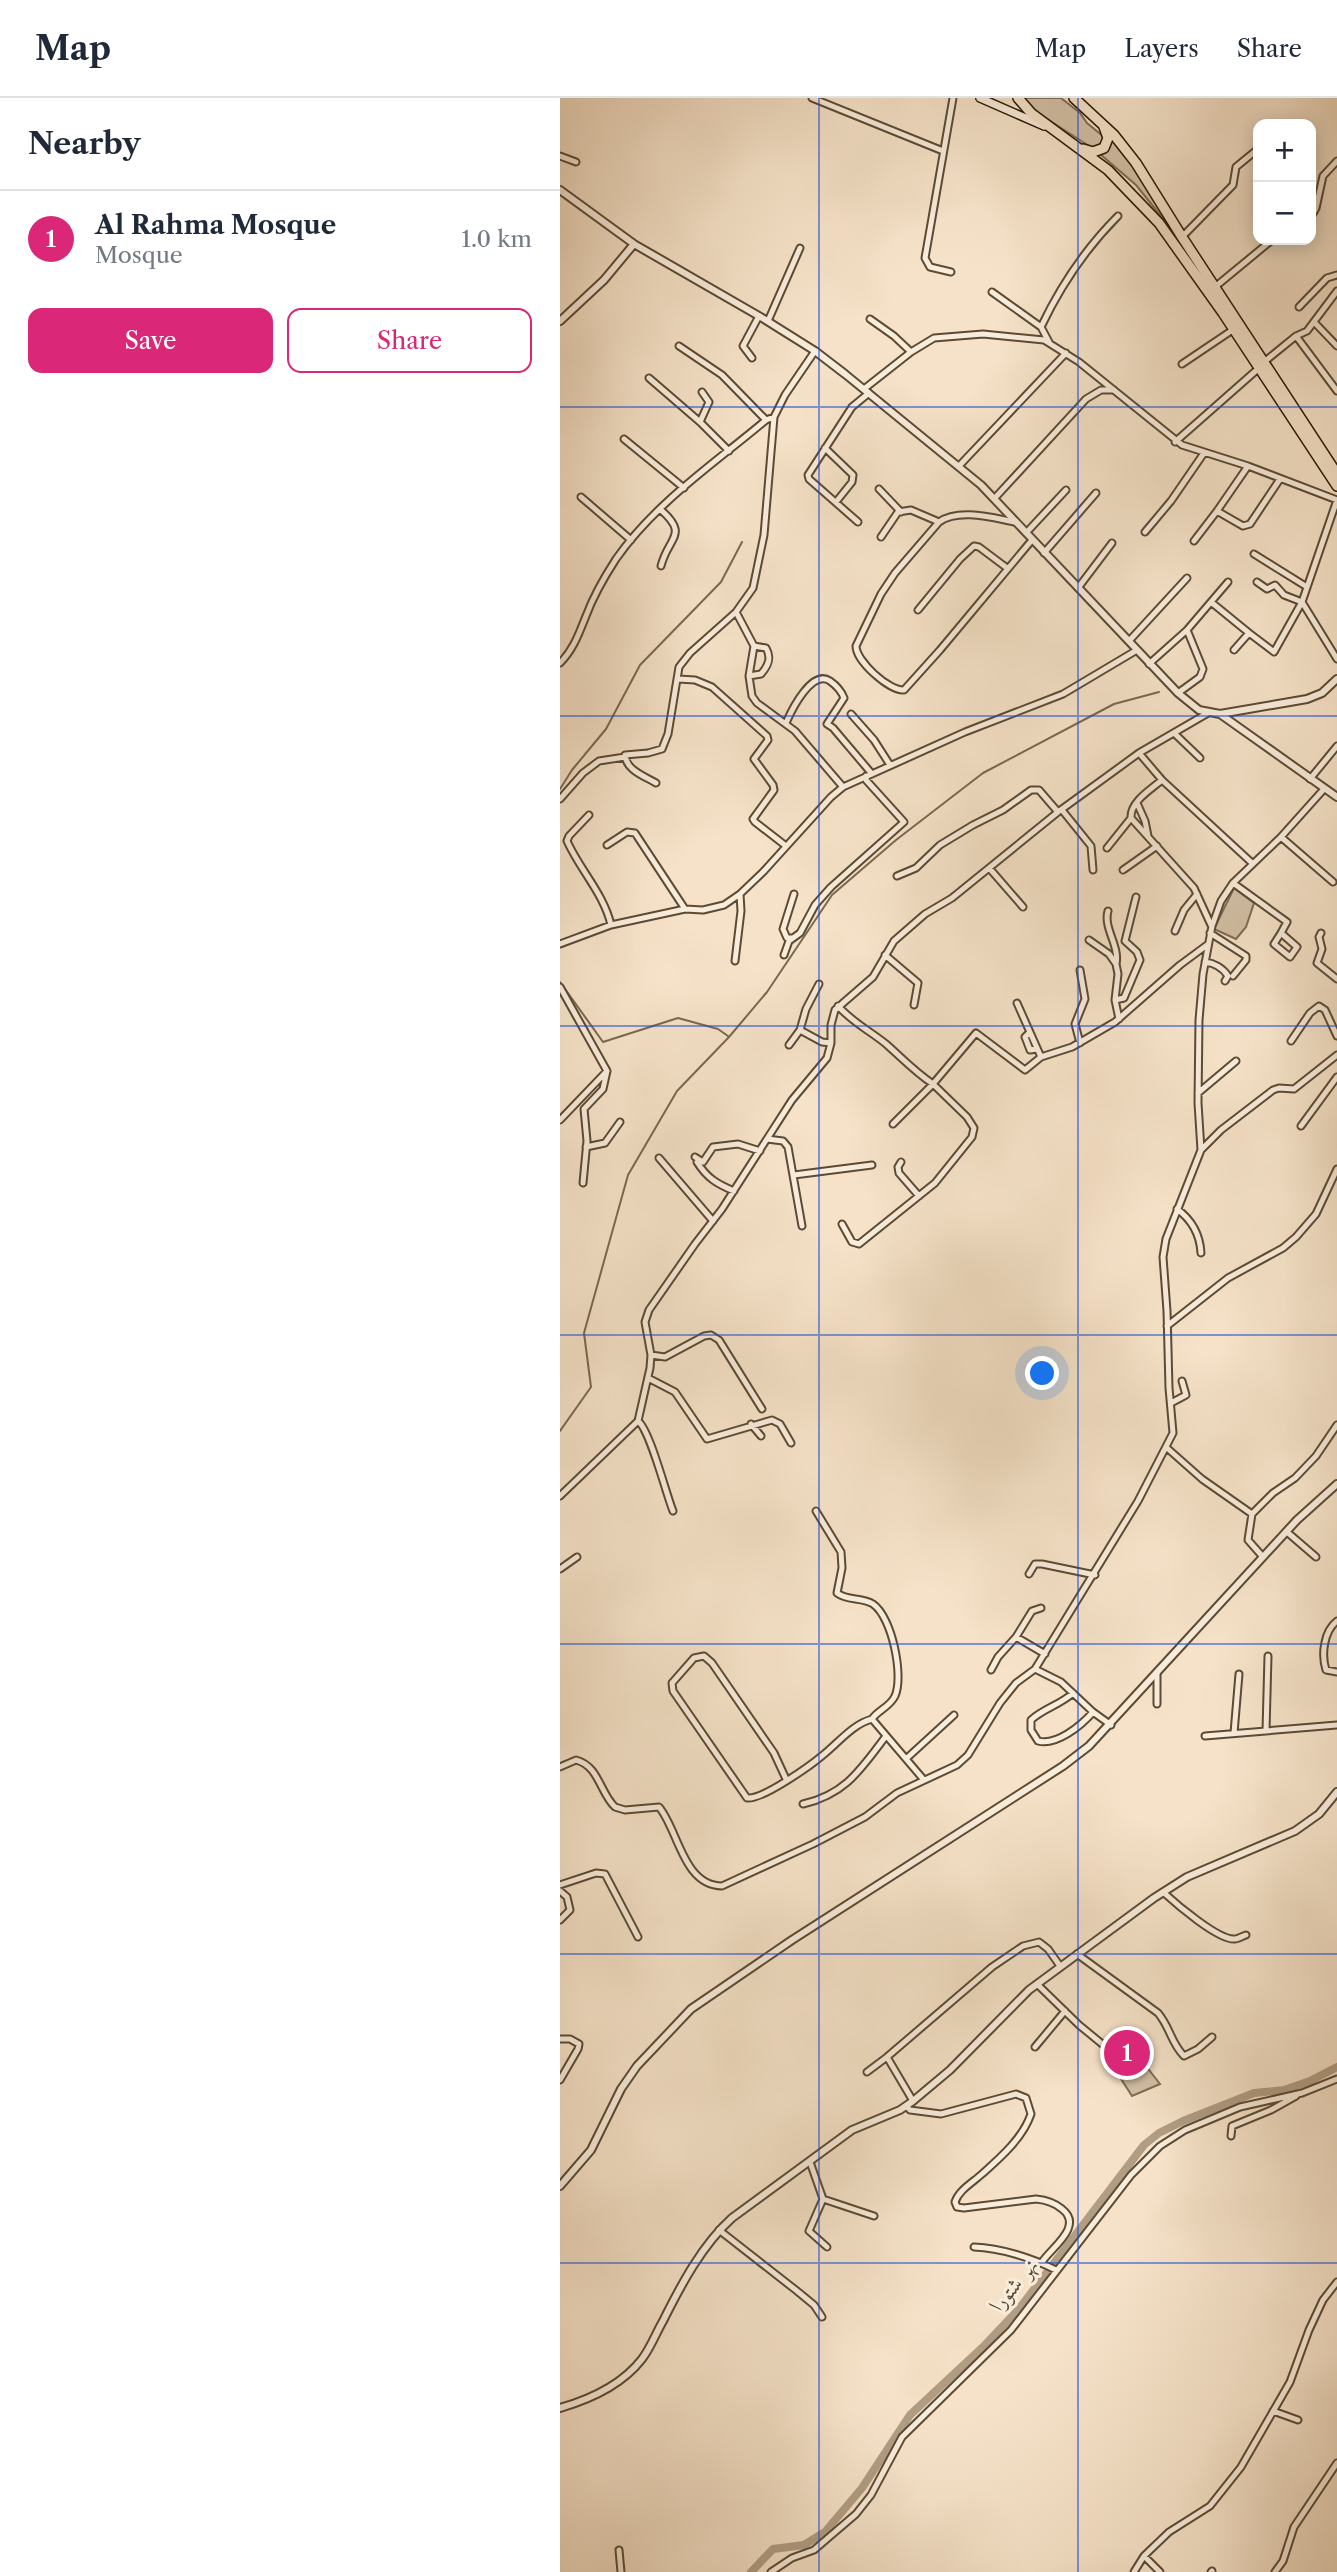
<!DOCTYPE html>
<meta charset="utf-8">
<style>
:root{--surface:#fff;--page:#f2f2f3;--text:#1f2937;--muted:#747a83;--line:#e0e1e3;--accent:#db2777}
body{margin:0;font-family:"Libre Caslon Text",Amiri,serif;background:var(--page);color:var(--text)}
.controls{position:absolute;right:21px;top:21px;display:grid;overflow:hidden;border-radius:14px;box-shadow:0 4px 18px #0003}
.controls button{width:63px;height:63px;display:grid;place-items:center;padding:0;border:0;border-bottom:2px solid var(--line);background:var(--surface);color:var(--text);font:35px sans-serif}
.you{position:absolute;left:483px;top:1276px;width:24px;height:24px;margin:-18px;border:5px solid #fff;border-radius:50%;background:#1a73e8;box-shadow:0 0 0 10px #1a73e833}
.badge{display:grid;place-items:center;width:46px;height:46px;border-radius:50%;background:var(--accent);color:#fff;font-size:23px;font-weight:700}
.pin{position:absolute;translate:-50% -50%;border:4px solid #fff;box-shadow:0 2px 7px #0006}
.list{margin:0;padding:0;list-style:none}
h2{display:flex;justify-content:space-between;align-items:center;height:91px;margin:0;padding:0 28px;font-size:30px}
h2 small{font-size:23px;font-weight:400;color:var(--muted)}
.list li{display:grid;grid-template-columns:46px 1fr auto;gap:21px;align-items:center;box-sizing:border-box;height:98px;padding:0 28px;border-top:2px solid var(--line)}
.list b{display:block;font-size:26px;white-space:nowrap}
.list p{margin:0;font-size:23px;white-space:nowrap;color:var(--muted)}
.list em{font-size:23px;font-style:normal;color:var(--muted)}
.actions{display:flex;gap:14px;padding:21px 28px}
.actions a{flex:1;padding:16px 0;border:2px solid var(--accent);border-radius:14px;text-align:center;font-size:24px;color:var(--accent)}
.actions .main{background:var(--accent);color:#fff}
.map{position:relative;flex:none;width:777px;height:2474px;overflow:hidden}
header{display:flex;align-items:center;gap:42px;box-sizing:border-box;height:98px;padding:0 35px;background:var(--surface);border-bottom:2px solid var(--line)}
header strong{font-size:33px}
nav{display:flex;gap:38px;margin-inline-start:auto;font-size:24px}
main{display:flex}
aside{flex:1;background:var(--surface)}
.map>svg:first-child{display:block}
.green{fill:#d2c0a6;stroke:#7e6c54;stroke-width:2}
.lines{fill:none;stroke-linecap:round;stroke-linejoin:round}
.stream{stroke:#7a6850;stroke-width:2}
.river{stroke:#b09d84;stroke-width:8}
.minor-casing{stroke:#5c4a33;stroke-width:9}
.tertiary-casing{stroke:#5c4a33;stroke-width:10}
.secondary-casing{stroke:#291801;stroke-width:10}
.trunk-casing{stroke:#291801;stroke-width:12}
.minor{stroke:#f8ecdb;stroke-width:5}
.tertiary{stroke:#f8ecdb;stroke-width:6}
.secondary{stroke:#f8ecdb;stroke-width:7}
.trunk{stroke:#f5e2c8;stroke-width:9}
.grid{fill:none;stroke:#1d4ed8;stroke-width:2;stroke-opacity:0.55}
.labels{text-anchor:middle;dominant-baseline:central;stroke-width:6;stroke-linejoin:round;paint-order:stroke}
.water-label{font-size:21px;font-style:italic;fill:#5f4d35;stroke:#f8ecdb}
</style>
<header>
<strong>Map</strong>
<nav><a>Map</a><a>Layers</a><a>Share</a></nav>
</header>
<main>
<aside>
<h2>Nearby<small></small></h2>
<ul class="list">
<li><span class="badge">1</span><div><b>Al Rahma Mosque</b><p>Mosque</p></div><em>1.0 km</em></li>
</ul>
<div class="actions"><a class="main">Save</a><a>Share</a></div>
</aside>
<div class="map">
<svg width="777" height="2474" viewBox="0 0 777 2474">
<rect width="100%" height="100%" fill="#f5e2c8"/>
<filter id="stains"><feTurbulence type="fractalNoise" baseFrequency=".00286" numOctaves="4"/><feColorMatrix values="0 0 0 0 .2 0 0 0 0 .09 0 0 0 0 .02 0 0 0 .5 -.17"/></filter>
<radialGradient id="worn" r=".72"><stop offset=".6" stop-color="#630" stop-opacity="0"/><stop offset="1" stop-color="#630" stop-opacity=".3"/></radialGradient>
<!-- green -->
<path class="green" d="M463,0H501L520,15L527,25L544,39L543,46L533,50L529,48L478,15Z
M552,40L573,66L613,133L576,87L540,56L550,49Z
M674,790L694,805L686,829L676,841L654,831Z
M579,1959L600,1986L572,1998L556,1973Z"/>
<g class="lines">
<!-- stream -->
<path class="stream" d="M0,691L12,672L46,631L80,567L161,484L182,444
M0,884L43,944L118,920L158,931L168,938
M0,1333L31,1289L24,1235L68,1077L117,993L169,939L207,894L272,797L336,742L423,675L554,606L599,594"/>
<!-- river -->
<path class="river" d="M191,2474L213,2451L244,2447L265,2434L302,2390L350,2317L423,2249L459,2211L584,2047L599,2035L623,2023L694,1995L724,1992L750,1983L777,1969"/>
<defs>
<path id="minor" d="M252,0L383,53
M0,58L16,64
M751,119L756,110L763,78L777,63
M622,139L673,87L676,69L698,51
M391,174L370,169L365,160L393,0
M655,189L712,142
M432,194L481,229L489,244
M739,209L767,180L777,177
M310,221L334,238L351,254
M208,223L240,150
M754,224L777,248
M481,229C500,189 526,150 558,118
M736,238L777,293
M119,248L162,277L206,322
M192,260L183,248L199,218
M704,264L736,238L747,233L777,193
M622,266L674,231
M89,280L140,324
M304,291L351,254L374,240L423,236L484,242L519,264L622,347L688,368L777,402
M142,294L149,304L140,324L169,353
M64,341L124,390
M615,344L699,270
M265,350L293,377L292,384L276,404
M399,368L506,255
M319,391L341,414
M21,399L71,442
M434,401L526,301L541,292H554
M777,402L742,504L777,561
M100,411C130,437 108,439 101,468
M657,413L688,368
M298,424L249,381L248,377L292,309L309,295
M455,424C433,420 399,410 379,424L335,475L321,496L296,548C296,563 329,593 344,592L380,552L472,442
M585,434L611,403L644,355
M466,435L506,392
M321,439L338,414L351,412L379,424
M634,443L657,413L683,428L690,426L720,381
M484,455L536,395
M694,456L747,489
M518,490L552,445
M651,504L689,535L674,552
M358,512L400,461L414,448L419,449L447,470
M176,514L194,548L189,578L192,598L197,605L235,633L283,689
M689,535L714,554L742,504L724,497L715,487L707,491L697,484
M569,543L627,480
M0,565C14,551 19,535 26,518C33,499 45,478 56,461C95,405 155,365 206,322L214,319
M589,566L627,532L668,484
M189,578L201,576C208,568 212,560 206,550L194,548
M118,581L135,582L152,589L207,638L208,642L194,661L213,687L214,692L193,721L195,724L226,748
M618,595L640,579L643,571L627,532
M291,616L314,642L330,667
M226,625C232,611 252,571 270,583C277,588 281,592 284,600L267,626L273,630L312,676
M615,636L640,660
M579,655L602,682L692,765
M750,681L777,648
M602,682C590,692 570,704 571,720L634,790L651,827
M96,685C84,678 66,672 65,657L88,655L102,651L108,636L119,569L130,555L176,514L193,490L204,437L214,319L225,297L255,253
M0,701L23,675L39,663L65,659
M577,705L585,723L588,738
M502,712L531,748L533,772
M29,717L9,738L7,743C20,772 44,796 51,827
M721,739L773,784
M47,747L67,734L75,735L125,811
M547,750L571,720
M430,771L463,809
M563,772L597,748
M337,778L356,770L380,747L413,727L443,712L471,692H479L498,714
M673,785L727,824L721,835L737,849L730,859L714,846L721,835
M548,813C543,830 560,848 556,866
M615,833L624,812L637,796
M650,835L686,858V862L673,878
M761,835L759,839L762,851L757,865L777,881
M232,840H227L223,831L234,796
M529,842L549,856L556,866L558,876L555,902L559,921
M0,846L51,827L125,811L143,812L164,807L180,796L203,774L271,699L283,689L405,634L503,596L577,552
M224,857L229,843L240,835L255,807L271,789L344,724L306,682V678
M325,857L358,885L354,907
M175,863L181,813L180,796
M645,864C654,865 663,870 668,878L665,883
M520,872L525,901L515,926L520,945
M259,886L246,911L240,932L262,944L271,945
M0,889L47,973L43,991L24,1011L27,1043L23,1085
M555,902L564,900L580,862L577,854L565,843L576,799
M457,905L481,959
M278,908C292,924 310,933 326,946C342,960 355,974 373,986L416,935L465,972L481,959L512,949L555,924L620,867L647,847
M469,935L465,939L470,952L477,951
M731,943L750,915L759,908L765,912L777,938
M229,947L240,932
M638,995L676,963
M0,1022L47,973
M741,1028L777,979
M207,1041L223,1043L228,1049L242,1128
M26,1049L45,1045L60,1024
M641,1052L661,1032L713,992L719,990L734,991L777,957
M135,1059L143,1064L153,1049L178,1046L200,1053
M99,1060L153,1123
M137,1064C147,1080 157,1086 174,1093
M341,1064L338,1069L339,1075L359,1098
M234,1077L312,1067
M617,1111C632,1122 640,1137 641,1155
M282,1126L292,1144L299,1146L375,1085L412,1039L414,1030L407,1019L373,986L333,1026
M607,1228L668,1180L723,1150L736,1139L756,1116L777,1071
M91,1257L105,1259L144,1238L151,1237L159,1242L202,1311
M88,1280L115,1294L147,1341L212,1322L220,1326L231,1345
M611,1305L626,1297L622,1283
M78,1323C90,1332 106,1396 113,1413
M191,1326L201,1338
M607,1350L642,1381L692,1416L688,1442L703,1459
M0,1398L78,1323L90,1270L91,1257L85,1224L89,1212L135,1146L162,1111L232,1002L267,960L271,945V927L275,912L313,879L334,843L365,816L392,800L498,714L579,655L648,615
M256,1413L281,1454L282,1470L277,1495C287,1503 302,1499 313,1506C332,1519 344,1578 335,1598C330,1609 318,1612 312,1621L364,1682
M692,1416L713,1395L735,1380L756,1358L777,1327
M727,1434L756,1459
M0,1471L17,1459
M469,1476L475,1466H482L535,1477
M777,1523C764,1533 761,1556 766,1572L777,1574
M456,1539L472,1513L481,1510
M475,1571L501,1584L533,1614L551,1627
M431,1572L438,1559L456,1539L485,1556
M597,1574V1606
M513,1595C500,1607 484,1610 471,1622V1632L478,1643C496,1648 521,1628 533,1614
M706,1633L708,1558
M674,1635L679,1576
M645,1638L777,1627
M347,1660L394,1617
M0,1669L16,1662C39,1668 40,1695 55,1709L65,1712L99,1709C118,1731 123,1788 162,1788L253,1746L305,1719L337,1695L397,1667L408,1657L440,1605L456,1585L475,1571L578,1403L613,1335L609,1290L607,1213L603,1159L606,1141L641,1052L638,1005L639,922L643,876L652,828L661,803L673,785L721,739L764,691
M226,1681L214,1655L152,1565L144,1558L134,1560L112,1585L113,1593L187,1700C202,1702 250,1668 263,1657C278,1645 293,1626 312,1621
M243,1706C286,1696 301,1671 326,1638
M0,1787L36,1775L45,1776L78,1839
M0,1793L7,1799L10,1812L0,1822
M603,1794C615,1805 659,1843 675,1841C677,1841 683,1838 686,1837
M517,1856L598,1915C610,1929 611,1945 624,1958L638,1951L652,1939
M477,1886L519,1927L552,1954
M0,1941H10L19,1946L18,1951L0,1982
M475,1949L505,1913
M327,1959L432,1869L463,1848L479,1844L488,1851L500,1868
M307,1974L327,1959L353,2003
M346,2008L350,2012L381,2016L456,1996L466,2000L471,2016C463,2040 440,2060 422,2076C412,2085 399,2092 395,2104L397,2109L404,2110L476,2101C486,2102 494,2104 502,2111C524,2128 492,2149 482,2164
M671,2038L672,2028L711,2012L736,1998
M250,2064L263,2101L314,2118
M263,2101L249,2133L267,2149
M159,2132L237,2193L254,2207L262,2219
M414,2149C441,2150 472,2160 496,2172
M713,2313L738,2322
M59,2452L61,2474
M584,2458L600,2474
M211,2474L232,2460L254,2452L296,2416L311,2397L342,2339L451,2232L571,2077L600,2048L625,2032L680,2009L742,1995L777,1981
M574,2474L584,2458L609,2434L650,2408L681,2369L730,2284L749,2232L763,2202L777,2184
M651,2474L652,2473
M715,2474L723,2463L734,2429L777,2365"/>
<path id="tertiary" d="M0,92L74,146L204,221L255,253L285,276L421,387L618,595L639,612L660,616L747,601L762,595L777,581
M0,223L44,182L74,146
M660,616L777,699
M0,2088L31,2052L61,1991L77,1968L131,1911L232,1842L503,1668L529,1648L737,1422L777,1386
M0,2310C31,2301 62,2287 82,2261C91,2249 96,2235 103,2223C121,2187 142,2147 172,2120L292,2032L340,2012L353,2003L390,1972L469,1892L594,1800L627,1779L735,1733L759,1716L777,1694"/>
<path id="secondary" d="M420,0L484,28"/>
<path id="trunk" d="M458,0L471,15L548,72L599,125L663,215L777,388
M514,0L554,37L576,65L622,139L777,376
M523,51L533,54L544,50L548,40L544,29"/>
</defs>
<!-- minor casing -->
<use href="#minor" class="minor-casing"/>
<!-- tertiary casing -->
<use href="#tertiary" class="tertiary-casing"/>
<!-- secondary casing -->
<use href="#secondary" class="secondary-casing"/>
<!-- trunk casing -->
<use href="#trunk" class="trunk-casing"/>
<!-- minor -->
<use href="#minor" class="minor"/>
<!-- tertiary -->
<use href="#tertiary" class="tertiary"/>
<!-- secondary -->
<use href="#secondary" class="secondary"/>
<!-- trunk -->
<use href="#trunk" class="trunk"/>
</g>
<!-- grid -->
<path class="grid" d="M259,0V2474M518,0V2474M0,309H777M0,618H777M0,928H777M0,1237H777M0,1546H777M0,1856H777M0,2165H777"/>
<g class="labels">
<!-- water labels -->
<g class="water-label">
<text transform="translate(454 2186) rotate(-50)">نهر شتورا</text>
</g>
</g>
<rect width="100%" height="100%" filter="url(#stains)"/>
<rect width="100%" height="100%" fill="url(#worn)"/>
</svg>
<div class="controls">
<button>+</button>
<button>−</button>
</div>
<div class="you"></div>
<div class="pin badge" style="left:567px;top:1955px">1</div>
</div>
</main>
